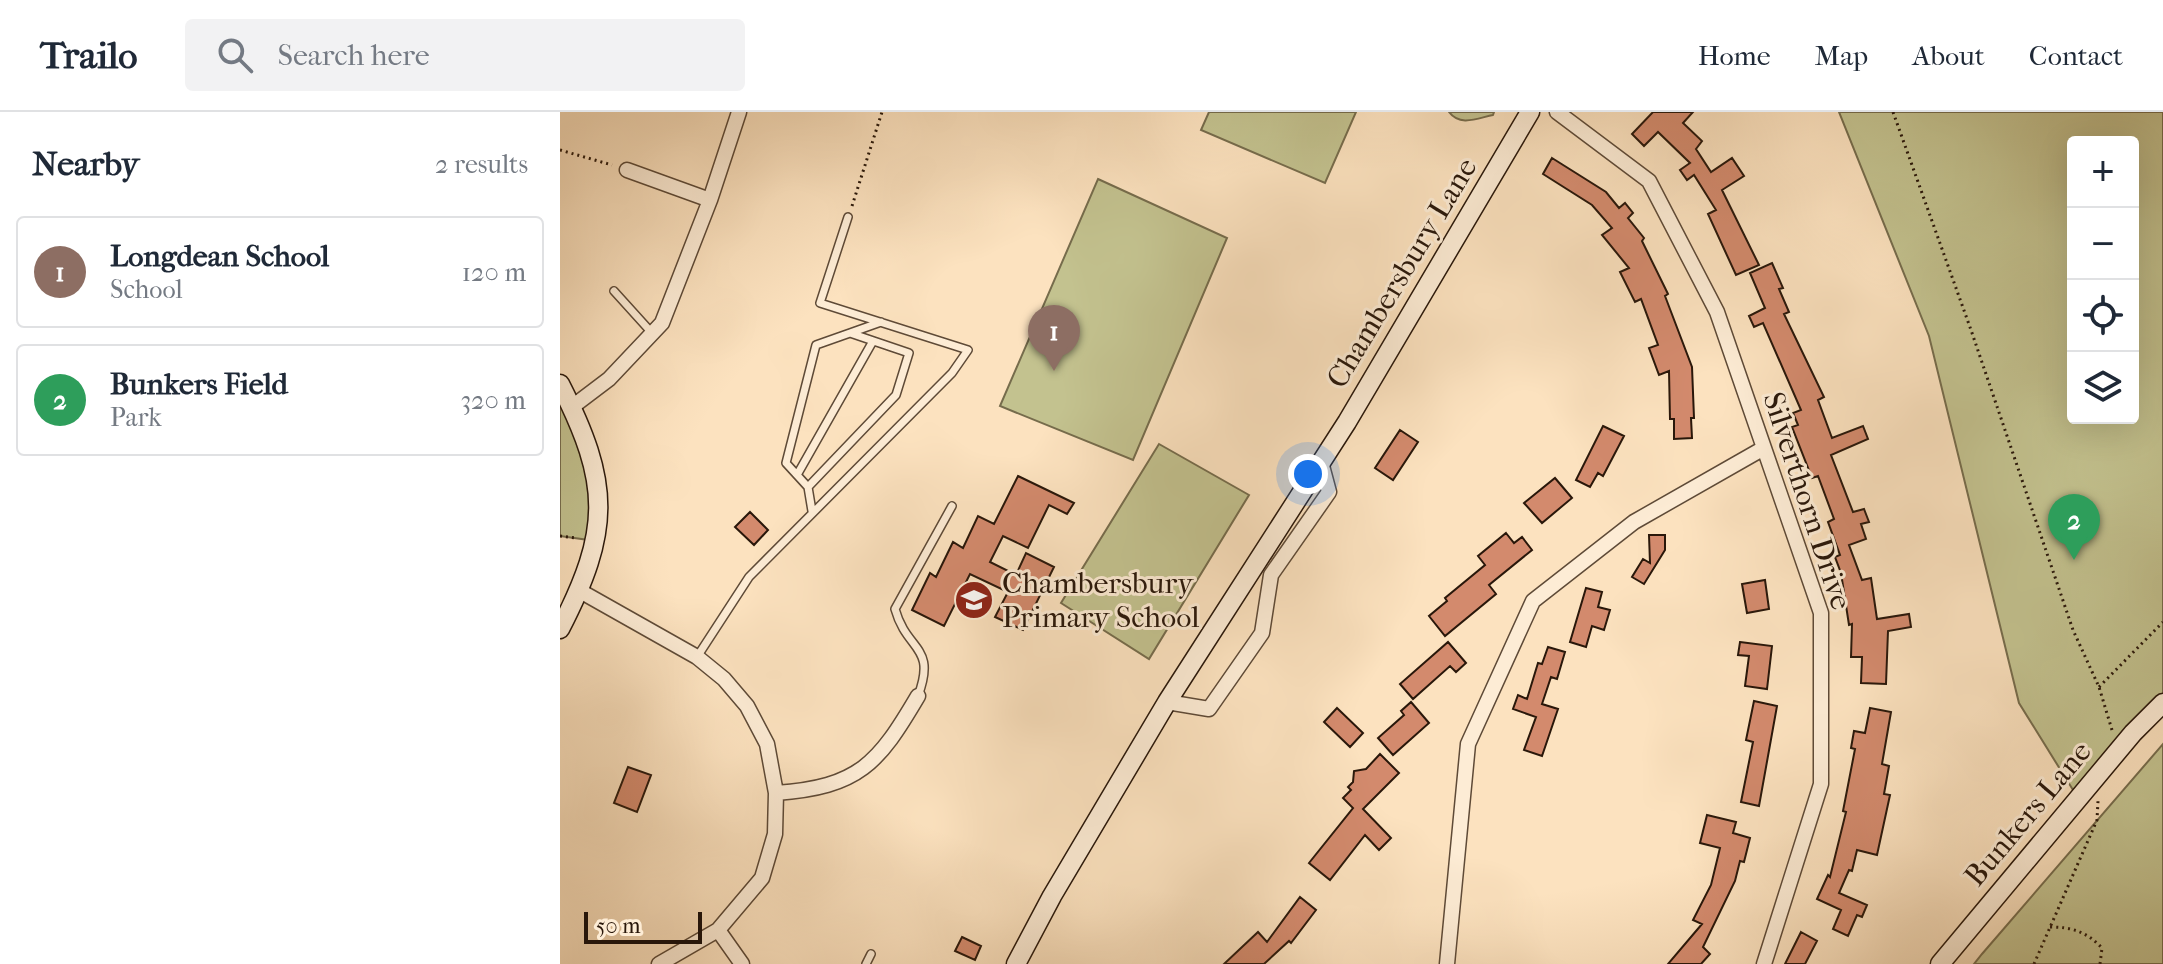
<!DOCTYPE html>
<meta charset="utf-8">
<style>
:root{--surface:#fff;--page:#f2f2f3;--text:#1f2937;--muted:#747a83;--line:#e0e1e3;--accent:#2563eb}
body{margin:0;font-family:"IM FELL French Canon",serif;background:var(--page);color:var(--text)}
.controls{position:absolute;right:24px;top:24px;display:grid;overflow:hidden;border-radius:8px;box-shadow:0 8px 32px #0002}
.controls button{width:72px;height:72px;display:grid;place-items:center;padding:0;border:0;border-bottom:2px solid var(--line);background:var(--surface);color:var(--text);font:40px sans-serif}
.scale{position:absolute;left:24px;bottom:20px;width:118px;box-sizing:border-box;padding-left:8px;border:4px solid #29170a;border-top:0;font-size:22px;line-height:28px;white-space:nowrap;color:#29170a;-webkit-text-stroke:6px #fdecd5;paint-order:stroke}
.you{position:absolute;left:748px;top:362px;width:28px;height:28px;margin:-20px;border:6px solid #fff;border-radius:50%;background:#1a73e8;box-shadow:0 0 0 12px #1a73e833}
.badge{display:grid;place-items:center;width:52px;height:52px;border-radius:50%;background:var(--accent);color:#fff;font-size:26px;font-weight:700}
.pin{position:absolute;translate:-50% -66px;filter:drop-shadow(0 2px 4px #0008)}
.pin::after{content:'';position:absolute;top:42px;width:28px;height:24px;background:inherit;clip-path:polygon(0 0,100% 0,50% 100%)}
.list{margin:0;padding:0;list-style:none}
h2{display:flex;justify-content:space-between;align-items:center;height:104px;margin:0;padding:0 32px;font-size:34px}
h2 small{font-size:26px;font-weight:400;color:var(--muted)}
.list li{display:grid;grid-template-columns:52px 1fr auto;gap:24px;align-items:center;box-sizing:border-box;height:112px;margin:0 16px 16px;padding:0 16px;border:2px solid var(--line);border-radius:8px}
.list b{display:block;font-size:30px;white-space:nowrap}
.list p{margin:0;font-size:26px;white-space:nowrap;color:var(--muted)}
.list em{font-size:26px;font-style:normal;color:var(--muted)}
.icon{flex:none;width:44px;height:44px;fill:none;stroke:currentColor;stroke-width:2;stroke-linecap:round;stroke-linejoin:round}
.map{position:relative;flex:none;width:1603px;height:852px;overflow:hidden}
header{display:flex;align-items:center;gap:48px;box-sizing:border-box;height:112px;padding:0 40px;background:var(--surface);border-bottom:2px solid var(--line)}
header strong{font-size:38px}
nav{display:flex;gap:44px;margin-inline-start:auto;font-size:28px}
.search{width:560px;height:72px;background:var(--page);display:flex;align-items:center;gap:20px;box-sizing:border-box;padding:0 28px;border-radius:8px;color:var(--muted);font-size:30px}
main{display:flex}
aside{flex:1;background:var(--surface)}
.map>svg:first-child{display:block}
.green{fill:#c3c28f;stroke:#766c4c;stroke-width:2;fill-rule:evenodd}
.building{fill:#d38a6d;stroke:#29170a;stroke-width:2}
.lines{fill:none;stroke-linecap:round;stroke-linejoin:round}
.lane-casing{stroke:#5e4a37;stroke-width:10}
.street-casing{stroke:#5e4a37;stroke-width:17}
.secondary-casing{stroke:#29170a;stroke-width:21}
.path{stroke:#29170a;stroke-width:3;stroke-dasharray:2 4;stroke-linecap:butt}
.lane{stroke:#fdecd5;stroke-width:7}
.street{stroke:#fdecd5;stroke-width:14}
.secondary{stroke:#fdecd5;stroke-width:18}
.labels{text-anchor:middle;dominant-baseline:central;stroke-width:6;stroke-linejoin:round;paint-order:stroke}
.street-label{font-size:30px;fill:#29170a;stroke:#fdecd5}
.poi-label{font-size:30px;fill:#29170a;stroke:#fdecd5;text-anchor:start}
</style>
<header>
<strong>Trailo</strong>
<div class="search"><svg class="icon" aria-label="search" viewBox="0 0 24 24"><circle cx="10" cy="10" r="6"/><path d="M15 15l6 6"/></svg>Search here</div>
<nav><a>Home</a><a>Map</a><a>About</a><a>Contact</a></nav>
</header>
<main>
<aside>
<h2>Nearby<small>2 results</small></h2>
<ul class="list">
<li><span class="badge" style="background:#8d6e63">1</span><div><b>Longdean School</b><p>School</p></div><em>120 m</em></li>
<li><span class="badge" style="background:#2e9e5b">2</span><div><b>Bunkers Field</b><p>Park</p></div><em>320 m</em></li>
</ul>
</aside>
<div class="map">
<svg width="1603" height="852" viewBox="0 0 1603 852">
<rect width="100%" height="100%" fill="#fce2bf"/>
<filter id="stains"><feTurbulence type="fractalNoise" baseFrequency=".0025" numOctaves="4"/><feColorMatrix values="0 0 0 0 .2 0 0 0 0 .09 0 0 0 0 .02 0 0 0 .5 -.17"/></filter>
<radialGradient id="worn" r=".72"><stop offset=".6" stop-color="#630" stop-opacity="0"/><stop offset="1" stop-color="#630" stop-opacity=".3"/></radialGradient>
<!-- green -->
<path class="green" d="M649,0H796L765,71L641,18Z
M889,0H934L933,3C918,6 900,15 889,0Z
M1279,0H1603V591L1513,678L1459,591L1369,224ZM1513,30H1573V306H1513Z
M538,67L667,126L573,348L440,294Z
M0,274L28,332L36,429L0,424Z
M599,332L689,383L589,547L501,491Z
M1603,632V852H1414L1422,842Z"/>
<!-- building -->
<path class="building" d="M1093,0H1133L1123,11L1142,29L1136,37L1151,60L1172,46L1184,64L1162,78L1199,153L1176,163L1148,102L1156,98L1134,63L1127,68L1120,58L1130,51L1098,20L1084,34L1072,22Z
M992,46L1046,80L1059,96L1065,91L1073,101L1068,106L1084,126L1082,129L1108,182L1105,184L1132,255L1134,306H1131L1132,326L1114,327V307H1110L1109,259L1099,263L1089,236L1098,233L1081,187L1075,190L1060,160L1069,156L1042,123L1052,116L1032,93L983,62Z
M1212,151L1223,176L1219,177L1229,200L1224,202L1264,285L1258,288L1272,326L1303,314L1308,327L1271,343L1293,400L1304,397L1309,410L1301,412L1306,427L1289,433L1302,468L1311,466L1317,507L1349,502L1351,515L1328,519L1326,572L1301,571L1302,545H1291L1292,512L1289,513L1281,461L1275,445L1280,443L1268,410L1274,407L1258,364L1252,366L1232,315L1238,313L1233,301L1241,298L1203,211L1194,215L1189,204L1205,196L1190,161Z
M1043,314L1064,324L1043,364L1038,361L1030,375L1016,368Z
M840,318L858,330L833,368L815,356Z
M458,364L514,391L507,402L489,393L468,436L443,424L430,450L456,463L466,441L494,455L463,518L435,505L448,480L410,462L384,514L352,498L370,461L376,465L393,430L403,436L418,404L434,412Z
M995,366L1012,386L982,411L964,391Z
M190,400L208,418L194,433L175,415Z
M946,421L954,431L962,425L972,438L929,473L936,482L885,524L869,504L887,489L885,486L925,453L918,444Z
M1089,423H1105V438L1084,472L1072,465L1083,447L1090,451Z
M1205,468L1209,497L1187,501L1182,472Z
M1026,476L1042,480L1038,495L1050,498L1044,518L1032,514L1026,535L1010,530Z
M888,530L906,551L896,560L890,554L853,587L840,572Z
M1180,530L1212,534L1207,577L1185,574L1189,544L1178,543Z
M988,535L1005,540L997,567L991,565L982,592L998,597L982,644L964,638L976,605L953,597L958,583L967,587L978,551L982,552Z
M1194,589L1217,594L1199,694L1181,690L1193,630L1186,628Z
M851,590L869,611L833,643L818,626L844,603L841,599Z
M777,596L803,621L790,635L764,610Z
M1310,596L1331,600L1322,652L1329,654L1324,682L1330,683L1317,743L1297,738L1292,759L1289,758L1279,781L1307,793L1302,805L1297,803L1288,824L1273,817L1281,798L1257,787L1268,763L1270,765L1286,700L1283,699L1295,637L1291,636L1294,619L1305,621Z
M820,642L839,661L803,697L831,726L819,738L805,723L770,768L749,751L793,696L783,686L791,678L788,675L793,670L794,659L806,657Z
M68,655L91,663L77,700L54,691Z
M1147,703L1176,710L1173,721L1190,726L1184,750L1180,749L1175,769L1143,835L1150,842L1141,852H1108L1142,812L1133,808L1151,773L1160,736L1140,731Z
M740,785L756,798L731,831L729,829L704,852H664L698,820L707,830Z
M1241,820L1257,829L1245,852H1225Z
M402,825L421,834L415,848L395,839Z"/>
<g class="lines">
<defs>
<path id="lane" d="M54,179L92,221
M290,221L349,241L336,283L248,375L226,351L256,233Z
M290,221L321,210
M237,363L313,229
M248,375L252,399
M137,545L189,465L392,261L408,238L260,191L288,105
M358,584C377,533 347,540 335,497L392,394
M306,852L311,842"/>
<path id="street" d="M997,0L1089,69L1157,200L1261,501V672L1204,852
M67,58L150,88
M12,295L49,267L102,211L150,88L179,0
M20,479L137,545L164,567L187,594L207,632L216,681L215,722L202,766L158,818L99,852
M607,590L649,597L702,521L711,463L769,380L761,350
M216,681C299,675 318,652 358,584
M158,818L182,852
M887,852L908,632L973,489L1074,410L1204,336"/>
<path id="secondary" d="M0,272C51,372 51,418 0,517
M456,852L492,784L607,590L787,310L970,0
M1380,852L1573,621L1603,591"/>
</defs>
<!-- lane casing -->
<use href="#lane" class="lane-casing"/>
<!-- street casing -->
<use href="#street" class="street-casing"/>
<!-- secondary casing -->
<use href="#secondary" class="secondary-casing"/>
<!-- path -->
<path class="path" d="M1333,0L1411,218L1513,518L1539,575L1552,618
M0,38L52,53
M292,94L322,0
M0,424L16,426
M1539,575L1603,510
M1490,815C1512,815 1527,820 1542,836L1540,852
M1474,852L1537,708L1538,689"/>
<!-- lane -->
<use href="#lane" class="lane"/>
<!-- street -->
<use href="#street" class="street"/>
<!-- secondary -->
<use href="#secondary" class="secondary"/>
</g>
<!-- icons -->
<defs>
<symbol id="school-disc" viewBox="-11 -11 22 22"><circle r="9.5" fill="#8f2418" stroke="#fdecd5"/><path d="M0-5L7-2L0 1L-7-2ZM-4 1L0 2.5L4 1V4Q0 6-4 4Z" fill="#fff"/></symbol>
</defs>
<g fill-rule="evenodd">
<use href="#school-disc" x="392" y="466" width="44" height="44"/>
</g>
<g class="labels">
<!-- street labels -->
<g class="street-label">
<text transform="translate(842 161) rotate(-59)">Chambersbury Lane</text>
<text transform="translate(1247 389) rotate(72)">Silverthorn Drive</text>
<text transform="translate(1468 702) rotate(-50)">Bunkers Lane</text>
</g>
<!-- poi labels -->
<g class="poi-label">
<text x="442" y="471">Chambersbury<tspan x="442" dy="34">Primary School</tspan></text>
</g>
</g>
<rect width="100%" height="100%" filter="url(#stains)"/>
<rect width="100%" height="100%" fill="url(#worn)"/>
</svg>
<div class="controls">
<button>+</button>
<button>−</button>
<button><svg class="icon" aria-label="locate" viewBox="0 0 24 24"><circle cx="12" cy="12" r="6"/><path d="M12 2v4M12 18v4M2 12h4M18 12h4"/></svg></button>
<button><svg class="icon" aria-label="layers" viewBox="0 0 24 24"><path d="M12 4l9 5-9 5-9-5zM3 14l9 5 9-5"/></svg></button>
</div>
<div class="scale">50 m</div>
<div class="you"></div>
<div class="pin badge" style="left:494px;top:259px;background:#8d6e63">1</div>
<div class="pin badge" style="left:1514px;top:448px;background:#2e9e5b">2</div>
</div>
</main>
